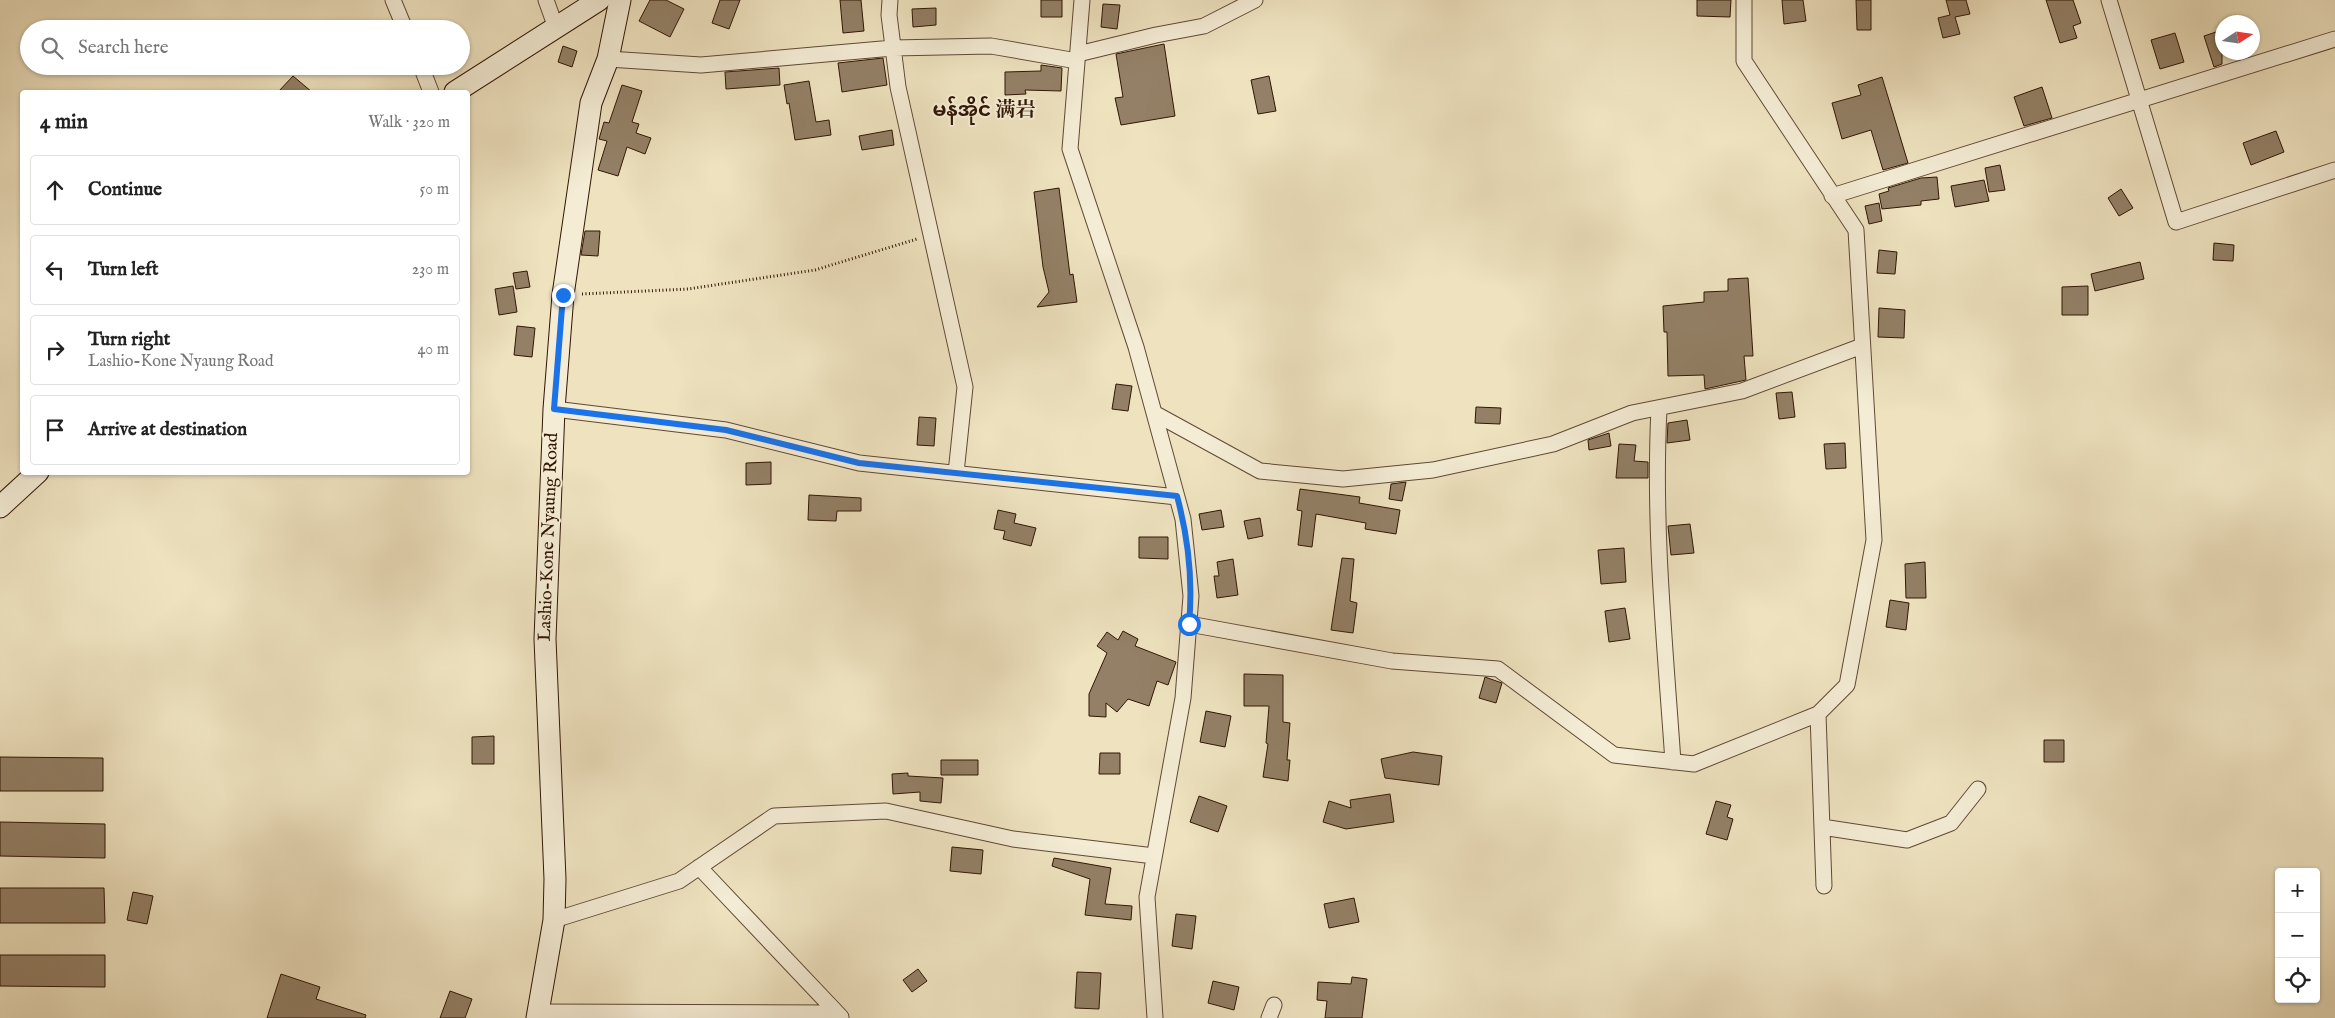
<!DOCTYPE html>
<meta charset="utf-8">
<style>
:root{--surface:#fff;--page:#f2f2f2;--text:#222;--muted:#767676;--line:#e0e0e0}
body{margin:0;font-family:"IM FELL English","Noto Serif SC","Noto Sans Myanmar",serif;background:var(--page);color:var(--text)}
.controls{position:absolute;right:15px;bottom:15px;display:grid;overflow:hidden;border-radius:5px;box-shadow:0 1px 4px #0004}
.controls button{width:45px;height:45px;display:grid;place-items:center;padding:0;border:0;border-bottom:1px solid var(--line);background:var(--surface);color:var(--text);font:25px sans-serif}
.compass{position:absolute;left:2215px;top:15px;width:45px;height:45px;border-radius:50%;background:var(--surface);box-shadow:0 1px 4px #0004;rotate:78deg}
.stop{position:absolute;width:15px;height:15px;margin:-11px;border:4px solid #1a73e8;border-radius:50%;background:#fff}
.stop.end{background:#1a73e8;border-color:#fff;box-shadow:0 1px 5px #0008}
.list{margin:0;padding:0;list-style:none}
h2{display:flex;justify-content:space-between;align-items:center;height:65px;margin:0;padding:0 20px;font-size:21px}
h2 small{font-size:16px;font-weight:400;color:var(--muted)}
.list li{display:grid;grid-template-columns:32px 1fr auto;gap:15px;align-items:center;box-sizing:border-box;height:70px;margin:0 10px 10px;padding:0 10px;border:1px solid var(--line);border-radius:5px}
.list b{display:block;font-size:19px;white-space:nowrap}
.list p{margin:0;font-size:16px;white-space:nowrap;color:var(--muted)}
.list em{font-size:16px;font-style:normal;color:var(--muted)}
.icon{flex:none;width:28px;height:28px;fill:none;stroke:currentColor;stroke-width:2;stroke-linecap:round;stroke-linejoin:round}
.map{position:relative;flex:none;width:2335px;height:1018px;overflow:hidden}
.search{position:absolute;background:var(--surface);box-shadow:0 1px 4px #0004;left:20px;top:20px;width:450px;height:55px;display:flex;align-items:center;gap:12px;box-sizing:border-box;padding:0 18px;border-radius:28px;color:var(--muted);font-size:19px}
.panel{position:absolute;background:var(--surface);box-shadow:0 1px 4px #0004;left:20px;top:90px;width:450px;height:385px;border-radius:5px}
.map>svg:first-child{display:block}
.building{fill:#938066;stroke:#311605}
.lines{fill:none;stroke-linecap:round;stroke-linejoin:round}
.street-casing{stroke:#604934;stroke-width:17}
.secondary-casing{stroke:#311605;stroke-width:23}
.path{stroke:#311605;stroke-width:3;stroke-dasharray:1 2.5;stroke-linecap:butt}
.street{stroke:#f4ecd5;stroke-width:15}
.secondary{stroke:#f4ecd5;stroke-width:21}
.route{stroke:#1a73e8;stroke-width:6}
.labels{text-anchor:middle;dominant-baseline:central;stroke-width:4;stroke-linejoin:round;paint-order:stroke}
.street-label{font-size:18px;fill:#311605;stroke:#f4ecd5}
.quarter-label{font-size:20px;font-weight:bold;fill:#311605;stroke:#f4ecd5}
</style>
<div class="map">
<svg width="2335" height="1018" viewBox="0 0 2335 1018">
<rect width="100%" height="100%" fill="#eee2bf"/>
<filter id="stains"><feTurbulence type="fractalNoise" baseFrequency=".004" numOctaves="4"/><feColorMatrix values="0 0 0 0 .2 0 0 0 0 .09 0 0 0 0 .02 0 0 0 .5 -.17"/></filter>
<radialGradient id="worn" r=".72"><stop offset=".6" stop-color="#630" stop-opacity="0"/><stop offset="1" stop-color="#630" stop-opacity=".3"/></radialGradient>
<!-- building -->
<path class="building" d="M650,0H666L684,9L670,37L639,21Z
M720,0H740L729,29L712,23Z
M840,0H861L864,31L843,33Z
M1041,0H1062V17H1041Z
M1697,0H1731L1730,17L1697,16Z
M1782,0H1803L1806,21L1784,24Z
M1856,0H1871V30H1857Z
M1946,0H1966L1970,14L1955,17L1960,34L1943,38L1938,18L1950,15Z
M2046,0H2073L2081,23L2073,26L2077,38L2060,43Z
M1103,4L1120,5L1117,29L1101,27Z
M936,8V25L913,27L912,9Z
M2222,30V64L2214,67L2204,36Z
M2175,33L2184,62L2160,69L2151,40Z
M1164,44L1175,116L1121,125L1115,98L1123,97L1116,54Z
M563,46L577,51L572,67L558,62Z
M883,58L887,85L842,92L838,63Z
M1041,65L1062,68L1061,91L1025,90L1026,94L1005,95V72L1041,71Z
M779,68L780,85L726,89L725,72Z
M293,76L312,92H278Z
M1269,76L1276,111L1258,114L1251,80Z
M1882,77L1908,163L1883,170L1871,130L1842,139L1832,103L1861,95L1858,85Z
M809,81L816,122L829,120L831,135L795,140L789,103L787,104L784,85Z
M622,85L642,91L632,122L639,124L636,133L651,138L645,154L627,147L618,176L598,170L607,141L599,139L604,122L609,123Z
M2042,87L2052,118L2024,126L2014,97Z
M892,130L894,145L862,150L859,136Z
M2276,131L2284,152L2251,165L2243,143Z
M2000,165L2005,190L1989,192L1985,168Z
M1937,177L1939,199L1921,201V205L1882,209L1879,194L1889,191L1888,188L1921,178Z
M1984,180L1989,201L1955,207L1951,186Z
M1059,188L1070,275L1073,274L1077,302L1037,307L1049,292L1043,267L1034,192Z
M2121,189L2133,208L2119,216L2108,198Z
M1879,203L1882,221L1869,224L1865,206Z
M585,231H600L598,256L581,255Z
M2214,243L2234,245L2233,261L2213,260Z
M1879,250L1897,252L1895,274L1877,273Z
M2140,262L2144,279L2095,291L2091,274Z
M527,271L530,287L516,289L513,273Z
M1748,278L1753,356H1744L1746,380L1705,389L1704,375L1668,376L1667,332H1664L1663,306L1704,302V292L1728,291V279Z
M513,286L517,312L499,315L495,289Z
M2088,286V315H2062V287Z
M1879,308L1905,310L1904,338L1878,337Z
M517,326L535,328L532,357L514,355Z
M1116,384L1132,386L1128,411L1112,409Z
M1792,392L1795,417L1779,419L1776,393Z
M1476,407L1501,408L1500,424L1475,423Z
M919,417L936,418L934,446L917,445Z
M1687,420L1690,440L1667,443L1668,423Z
M1609,433L1611,446L1589,450L1588,440Z
M1845,443L1846,468L1826,469L1824,444Z
M1619,444L1636,445L1634,461L1648,462V478H1616Z
M771,462V484L746,485V463Z
M1406,482L1402,501L1389,499L1391,484Z
M1300,489L1360,497L1359,503L1400,510L1396,534L1365,529L1366,523L1316,514L1312,547L1298,545L1302,511L1297,510Z
M809,495L861,498V511H837L836,521L808,520Z
M998,510L1016,514L1014,523L1036,528L1031,546L1003,539L1005,531L994,529Z
M1221,510L1224,527L1202,530L1199,514Z
M1260,518L1263,536L1248,539L1244,521Z
M1690,524L1694,553L1671,555L1668,526Z
M1139,537H1168V559L1139,558Z
M1624,548L1626,582L1601,584L1598,550Z
M1342,558L1354,559L1350,601L1357,603L1353,633L1331,630Z
M1233,559L1238,595L1217,598L1214,576H1219L1217,562Z
M1925,562L1926,598H1906L1905,564Z
M1890,600L1909,603L1906,630L1886,627Z
M1625,608L1630,639L1609,642L1605,611Z
M1123,631L1138,639L1135,646L1176,662L1168,685L1157,681L1149,706L1128,699L1117,712L1106,703V717L1089,716V694L1107,653L1097,646L1107,632L1118,640Z
M1244,674L1283,675V722L1290,723L1287,760H1290L1288,781L1263,777L1268,744L1266,743L1269,706H1244Z
M1485,677L1502,683L1496,703L1479,698Z
M1206,711L1231,716L1225,747L1200,742Z
M494,736V764H472V737Z
M2044,740H2064V762H2044Z
M1413,752L1442,756L1439,785L1385,778L1381,759Z
M1100,753H1120V774H1099Z
M0,757L103,758V791H0Z
M941,760H978V775H941Z
M908,773V776L943,778L941,803L920,801V792L893,794L892,774Z
M1390,794L1394,822L1346,829L1323,822L1329,801L1351,808L1350,800Z
M1199,796L1227,806L1218,832L1190,822Z
M1716,801L1731,805L1727,817L1733,819L1727,840L1706,834Z
M0,822L105,824V858L0,856Z
M952,847L983,850L981,874L950,871Z
M1054,858L1111,868L1105,904L1132,906L1131,920L1085,915L1090,879L1052,866Z
M0,888H104L105,923H0Z
M133,892L153,896L147,924L127,920Z
M1354,898L1359,922L1329,928L1324,904Z
M1176,914L1196,916L1192,949L1172,946Z
M0,955H105V987L0,986Z
M918,969L927,981L912,992L903,980Z
M1077,972L1101,973L1099,1009L1075,1008Z
M281,974L320,987L316,999L366,1015L365,1018H267Z
M1352,977L1367,979L1362,1018H1325L1327,1001L1317,1000L1318,982L1351,984Z
M1213,981L1239,987L1234,1010L1208,1003Z
M450,991L472,999L465,1018H440Z"/>
<g class="lines">
<defs>
<path id="street" d="M393,0L405,29
M546,0L556,28
M890,0L889,15L898,87L965,387L956,473
M1082,0L1070,149L1136,347L1183,519L1191,596L1183,698L1147,897L1155,1018
M1744,0V61L1856,230L1874,540L1847,685L1818,714L1824,886
M2109,0L2176,222L2335,170
M1078,54L1156,35L1204,26L1255,0
M608,59L701,65L893,48L991,46L1077,61
M421,66L431,92
M1832,196L2335,39
M554,409L726,430L859,463L1177,497
M1659,409C1653,527 1665,644 1673,762
M1154,413L1260,471L1343,479L1433,470L1553,444L1632,413L1742,391L1862,346
M1189,624L1392,661L1498,669L1614,755L1694,764L1818,714
M1822,827L1907,840L1951,823L1978,789
M699,867L841,1017
M554,920L679,881L774,816L886,811L1013,839L1154,856
M538,1012L837,1013
M1269,1018L1274,1005"/>
<path id="secondary" d="M455,92L599,0
M0,507L38,472
M537,1018L554,920L555,879L545,639L554,409L563,295L591,103L608,59L620,0"/>
</defs>
<!-- street casing -->
<use href="#street" class="street-casing"/>
<!-- secondary casing -->
<use href="#secondary" class="secondary-casing"/>
<!-- path -->
<path class="path" d="M582,294L688,289L815,270L917,239"/>
<!-- street -->
<use href="#street" class="street"/>
<!-- secondary -->
<use href="#secondary" class="secondary"/>
</g>
<g class="lines">
<!-- route -->
<path class="route" d="M563,295L554,409L726,430L859,463L1177,496C1188,537 1193,582 1189,624"/>
</g>
<g class="labels">
<!-- street labels -->
<g class="street-label">
<text transform="translate(549 537) rotate(-88)">Lashio-Kone Nyaung Road</text>
</g>
<!-- quarter labels -->
<g class="quarter-label">
<text x="984" y="110">မန်အိုင် 满岩</text>
</g>
</g>
<rect width="100%" height="100%" filter="url(#stains)"/>
<rect width="100%" height="100%" fill="url(#worn)"/>
</svg>
<div class="controls">
<button>+</button>
<button>−</button>
<button><svg class="icon" aria-label="locate" viewBox="0 0 24 24"><circle cx="12" cy="12" r="6"/><path d="M12 2v4M12 18v4M2 12h4M18 12h4"/></svg></button>
</div>
<svg class="compass" viewBox="-18 -18 36 36"><path d="M0-13l5 13h-10z" fill="#e53935"/><path d="M0 13l5-13h-10z" fill="#767676"/></svg>
<div class="stop" style="left:1189px;top:624px"></div>
<div class="stop end" style="left:563px;top:295px"></div>
<div class="search"><svg class="icon" aria-label="search" viewBox="0 0 24 24"><circle cx="10" cy="10" r="6"/><path d="M15 15l6 6"/></svg>Search here</div>
<section class="panel">
<h2>4 min<small>Walk · 320 m</small></h2>
<ul class="list">
<li><svg class="icon" aria-label="ahead" viewBox="0 0 24 24"><path d="M12 20V5M6 11l6-6 6 6"/></svg><div><b>Continue</b></div><em>50 m</em></li>
<li><svg class="icon" aria-label="left" viewBox="0 0 24 24"><path d="M17 20v-9H6M10 6l-5 5 5 5"/></svg><div><b>Turn left</b></div><em>230 m</em></li>
<li><svg class="icon" aria-label="right" viewBox="0 0 24 24"><path d="M7 20v-9h11M14 6l5 5-5 5"/></svg><div><b>Turn right</b><p>Lashio-Kone Nyaung Road</p></div><em>40 m</em></li>
<li><svg class="icon" aria-label="arrive" viewBox="0 0 24 24"><path d="M6 21V4h12l-3 4 3 4H6"/></svg><div><b>Arrive at destination</b></div></li>
</ul>
</section>
</div>
